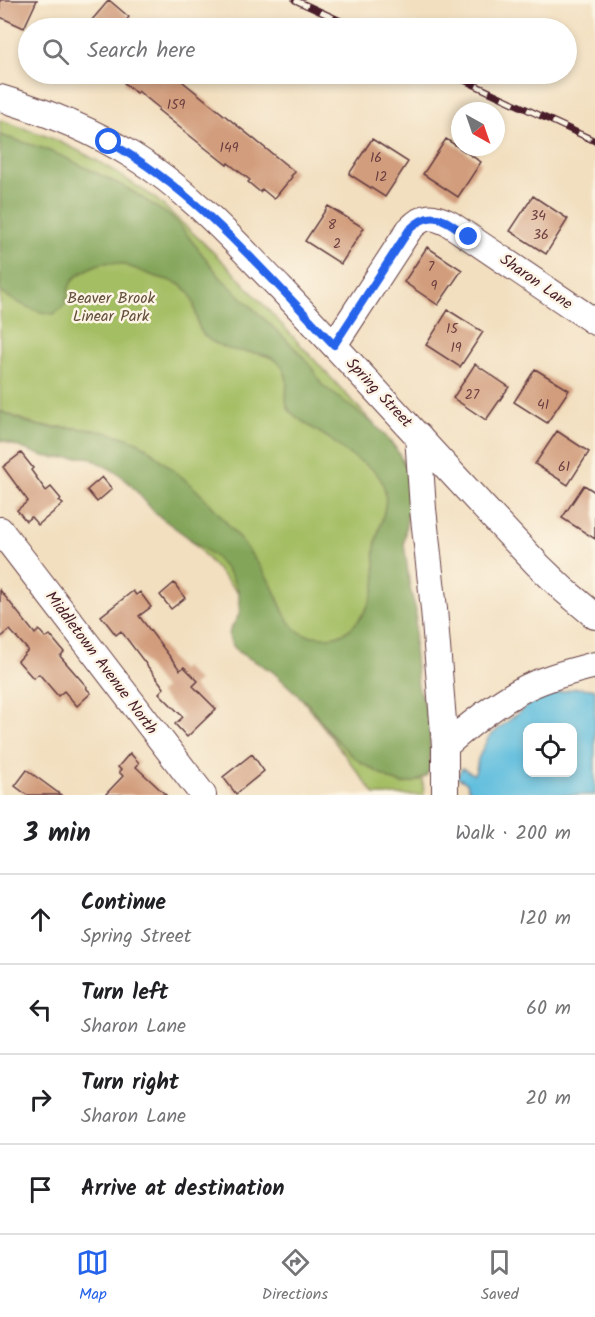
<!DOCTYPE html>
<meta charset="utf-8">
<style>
:root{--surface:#fff;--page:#f2f2f2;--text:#202124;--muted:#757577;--line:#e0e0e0;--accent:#2563eb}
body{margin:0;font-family:Kalam,sans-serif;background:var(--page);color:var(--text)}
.controls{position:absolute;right:18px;bottom:18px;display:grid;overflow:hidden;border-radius:12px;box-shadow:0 3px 9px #0003}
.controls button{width:54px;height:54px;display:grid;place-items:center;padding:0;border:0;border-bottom:2px solid var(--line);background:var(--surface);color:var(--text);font:30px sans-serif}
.compass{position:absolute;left:451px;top:102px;width:54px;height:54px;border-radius:50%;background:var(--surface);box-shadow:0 3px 9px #0003;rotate:140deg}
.stop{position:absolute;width:18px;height:18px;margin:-14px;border:4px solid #2563eb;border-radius:50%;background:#fff}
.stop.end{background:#2563eb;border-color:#fff;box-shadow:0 2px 6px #0008}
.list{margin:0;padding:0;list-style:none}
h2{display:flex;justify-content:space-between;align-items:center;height:78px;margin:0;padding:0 24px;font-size:26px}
h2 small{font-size:20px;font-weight:400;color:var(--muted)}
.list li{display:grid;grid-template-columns:39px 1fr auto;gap:18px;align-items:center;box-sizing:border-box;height:90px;padding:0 24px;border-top:2px solid var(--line)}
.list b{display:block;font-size:22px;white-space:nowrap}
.list p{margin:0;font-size:20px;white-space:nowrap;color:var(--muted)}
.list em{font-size:20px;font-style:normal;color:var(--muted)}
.icon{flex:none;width:33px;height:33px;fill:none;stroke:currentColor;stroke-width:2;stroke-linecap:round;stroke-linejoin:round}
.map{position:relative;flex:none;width:595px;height:795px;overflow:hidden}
.search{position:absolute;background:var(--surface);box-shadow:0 3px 9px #0003;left:18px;right:18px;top:18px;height:66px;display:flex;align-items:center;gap:15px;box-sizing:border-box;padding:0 21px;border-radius:33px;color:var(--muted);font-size:22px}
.sheet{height:438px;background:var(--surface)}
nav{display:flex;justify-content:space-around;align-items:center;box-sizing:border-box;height:84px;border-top:2px solid var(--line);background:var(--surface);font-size:16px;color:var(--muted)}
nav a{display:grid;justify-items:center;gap:3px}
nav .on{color:var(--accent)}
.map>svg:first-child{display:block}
.green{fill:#a4be64;stroke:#776e48;stroke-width:1.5}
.forest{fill:#83a55a;stroke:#666242;stroke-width:1.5}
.water{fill:#60bede;stroke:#556e84;stroke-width:1.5;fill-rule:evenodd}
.building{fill:#d29d7d}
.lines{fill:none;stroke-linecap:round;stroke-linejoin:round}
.minor-casing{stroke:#633c41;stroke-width:28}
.minor{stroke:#fff;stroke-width:26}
.rail-casing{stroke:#4a1f2b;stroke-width:7}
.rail{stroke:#fcf5e5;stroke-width:4.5;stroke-dasharray:14;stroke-linecap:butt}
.route{stroke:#2563eb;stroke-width:8}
.labels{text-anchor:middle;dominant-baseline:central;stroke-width:5;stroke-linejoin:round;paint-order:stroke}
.number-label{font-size:14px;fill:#6c3e40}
.street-label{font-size:16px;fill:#4a1f2b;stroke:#fcf5e5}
.park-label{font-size:16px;fill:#654f3c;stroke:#fcf5e5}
</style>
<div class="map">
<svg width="595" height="795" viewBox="0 0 595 795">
<rect width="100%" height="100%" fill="#fcf5e5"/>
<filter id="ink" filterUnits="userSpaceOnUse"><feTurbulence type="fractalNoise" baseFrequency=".0167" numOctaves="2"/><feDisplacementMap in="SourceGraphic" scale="12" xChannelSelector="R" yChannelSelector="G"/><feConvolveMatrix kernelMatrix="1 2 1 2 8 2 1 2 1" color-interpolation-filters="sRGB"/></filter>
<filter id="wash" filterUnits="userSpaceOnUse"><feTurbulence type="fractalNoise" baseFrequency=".008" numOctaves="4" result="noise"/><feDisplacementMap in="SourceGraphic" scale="24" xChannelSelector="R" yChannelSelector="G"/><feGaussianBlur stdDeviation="1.35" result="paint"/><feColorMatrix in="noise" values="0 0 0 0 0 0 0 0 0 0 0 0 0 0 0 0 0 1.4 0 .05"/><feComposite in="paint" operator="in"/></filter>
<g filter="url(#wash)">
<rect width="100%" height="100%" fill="#f2dfc0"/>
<!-- green -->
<path class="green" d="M0,120L49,137L77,150L103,164L154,197L208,247L236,275L396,448L424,795H375L268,654L281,641L164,510L80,428L39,426L0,411Z"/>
<!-- forest -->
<path class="forest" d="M0,135L42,148L64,157L127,188L167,214L177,222L221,278L297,350L313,369L322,385L375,425L383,433L398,452L409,474L411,499L406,524L404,543L410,588L416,611L414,649L418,686L426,709L430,727V765L429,771L426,776L415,782L402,784L391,780L360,762L350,754L329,732L310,706L272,671L238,652L231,643L229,636L230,630L239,615L240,608L238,590L230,574L215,557L156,514L132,486L118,473L88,457L56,458L43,456L0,440V411C13,416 26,423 40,426C58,429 76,427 94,430C107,432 122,436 135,441C145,445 153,453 161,460C179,474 198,490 213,507C234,531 255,556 271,584C279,599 287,631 307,635C316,637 330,638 339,635C357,629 372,603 375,584C377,572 373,559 375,547C378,524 393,503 381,480C375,468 362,463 352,456C344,452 338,445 331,440C317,430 303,424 291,412C279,401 295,380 279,363C268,352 247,353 233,350C226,349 219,345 213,342C190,330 201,310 188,291C185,288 184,287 180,285C172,280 163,279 154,276C138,271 120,260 103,263C94,265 75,275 71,283C64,297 72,303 54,314C34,313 17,302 0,292Z"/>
<!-- water -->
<path class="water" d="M576,688L595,689V795H471L467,783L457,777L462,768L473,774H474L476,770L478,759L486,742L489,737L502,726L537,698ZM528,728H572V772H528Z"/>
<g id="blocks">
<!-- building -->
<path class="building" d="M0,0H37L24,28L0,17Z
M109,0L129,17L120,28H85Z
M132,74H173L295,172L291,176L292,177L274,199L262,189L260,192L248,182L250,180L228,163L227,165L204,147L158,110L159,108L138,91L136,93L124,83Z
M372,139L408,162L385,197L349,174Z
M446,139L481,162L458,197L423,174Z
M533,196L568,219L546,254L510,231Z
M328,206L364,228L341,264L305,241Z
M427,247L462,270L438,305L404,282Z
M448,310L483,332L460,367L426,345Z
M475,364L509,387L486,420L453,398Z
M535,369L569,390L547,423L514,402Z
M557,431L589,452L568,485L535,464Z
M21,453L33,468L31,470L46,491L51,487L61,499L59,501L63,504L38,525L31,517L26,521L17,510L28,501L3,467Z
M102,477L112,489L97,502L87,490Z
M584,485L595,492V539L562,518Z
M174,583L185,598L171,609L160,595Z
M0,590L35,634L39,630L46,638L50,635L64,652L60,656L87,687L86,688L91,693L77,706L64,691L58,696L39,674L33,678L18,661L28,650L10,630L0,638Z
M133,591L136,595L140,592L151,607L139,616L180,670L184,667L198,681L193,686L216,709L187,737L175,724L183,717L159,693L164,688L121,631L116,635L101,616Z
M130,753L139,763L136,767L166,795H105L123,776L119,772L121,770L118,767Z
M252,754L264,771L236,794L223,777Z
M27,770L61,795H27L15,786Z"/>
</g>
</g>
<g filter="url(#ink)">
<use href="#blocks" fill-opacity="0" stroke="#633c41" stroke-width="1.5"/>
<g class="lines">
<defs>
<path id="minor" d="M0,98C47,112 92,130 133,156C190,191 235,242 281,289C368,380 451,474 538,565L564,590L595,616
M334,345L409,230C424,214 432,215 450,224L595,322
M418,435L423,509L434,609L445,746V795
M0,530L203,795
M445,746C469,725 493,706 520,691C543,678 570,672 595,665"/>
</defs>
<!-- minor casing -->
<use href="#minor" class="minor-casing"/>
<!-- minor -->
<use href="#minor" class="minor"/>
<defs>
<path id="rail" d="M295,0L356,28
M451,74L595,141"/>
</defs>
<!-- rail casing -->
<use href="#rail" class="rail-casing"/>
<!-- rail -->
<use href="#rail" class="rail"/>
</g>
</g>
<g class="lines" filter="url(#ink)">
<!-- route -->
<path class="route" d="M109,142C198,192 264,272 334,345L409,230C432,206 447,221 469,237"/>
</g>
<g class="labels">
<!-- number labels -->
<g class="number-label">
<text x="176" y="105">159</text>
<text x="229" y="148">149</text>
<text x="376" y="158">16</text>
<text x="381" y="177">12</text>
<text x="538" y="216">34</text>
<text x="332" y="225">8</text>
<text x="541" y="235">36</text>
<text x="337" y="244">2</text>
<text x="431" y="267">7</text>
<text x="434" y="286">9</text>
<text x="452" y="329">15</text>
<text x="456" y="348">19</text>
<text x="472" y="395">27</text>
<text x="543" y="405">41</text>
<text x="564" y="467">61</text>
</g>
<!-- street labels -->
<g class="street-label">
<text transform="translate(536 282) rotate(35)">Sharon Lane</text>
<text transform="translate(379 393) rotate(47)">Spring Street</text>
<text transform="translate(101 663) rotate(53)">Middletown Avenue North</text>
</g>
<!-- park labels -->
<g class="park-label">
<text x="111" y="298">Beaver Brook<tspan x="111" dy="18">Linear Park</tspan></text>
</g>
</g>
</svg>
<div class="controls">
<button><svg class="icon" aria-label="locate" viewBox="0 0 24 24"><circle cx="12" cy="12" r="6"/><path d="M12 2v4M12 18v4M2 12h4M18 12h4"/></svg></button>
</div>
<svg class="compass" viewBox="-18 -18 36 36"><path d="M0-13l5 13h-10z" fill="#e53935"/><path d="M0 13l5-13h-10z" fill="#757577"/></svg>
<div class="stop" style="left:109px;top:142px"></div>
<div class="stop end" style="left:469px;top:237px"></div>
<div class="search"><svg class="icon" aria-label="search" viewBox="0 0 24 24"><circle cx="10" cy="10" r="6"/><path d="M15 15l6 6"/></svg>Search here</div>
</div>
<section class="sheet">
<h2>3 min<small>Walk · 200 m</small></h2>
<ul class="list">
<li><svg class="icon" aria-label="ahead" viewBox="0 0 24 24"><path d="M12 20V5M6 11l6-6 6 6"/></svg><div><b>Continue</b><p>Spring Street</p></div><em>120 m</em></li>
<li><svg class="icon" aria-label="left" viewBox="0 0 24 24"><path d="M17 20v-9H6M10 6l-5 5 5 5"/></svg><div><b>Turn left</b><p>Sharon Lane</p></div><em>60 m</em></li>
<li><svg class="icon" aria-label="right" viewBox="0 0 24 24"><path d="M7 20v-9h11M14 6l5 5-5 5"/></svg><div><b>Turn right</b><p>Sharon Lane</p></div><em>20 m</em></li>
<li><svg class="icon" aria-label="arrive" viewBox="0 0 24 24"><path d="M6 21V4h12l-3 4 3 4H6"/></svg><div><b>Arrive at destination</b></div></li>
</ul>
</section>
<nav>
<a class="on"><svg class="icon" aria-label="map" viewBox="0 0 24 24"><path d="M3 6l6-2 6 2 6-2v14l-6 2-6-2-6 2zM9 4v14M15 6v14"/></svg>Map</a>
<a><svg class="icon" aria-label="directions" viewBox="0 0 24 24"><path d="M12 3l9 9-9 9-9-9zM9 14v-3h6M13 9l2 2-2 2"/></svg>Directions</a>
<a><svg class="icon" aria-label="saved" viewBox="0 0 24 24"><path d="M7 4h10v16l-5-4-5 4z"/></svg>Saved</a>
</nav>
